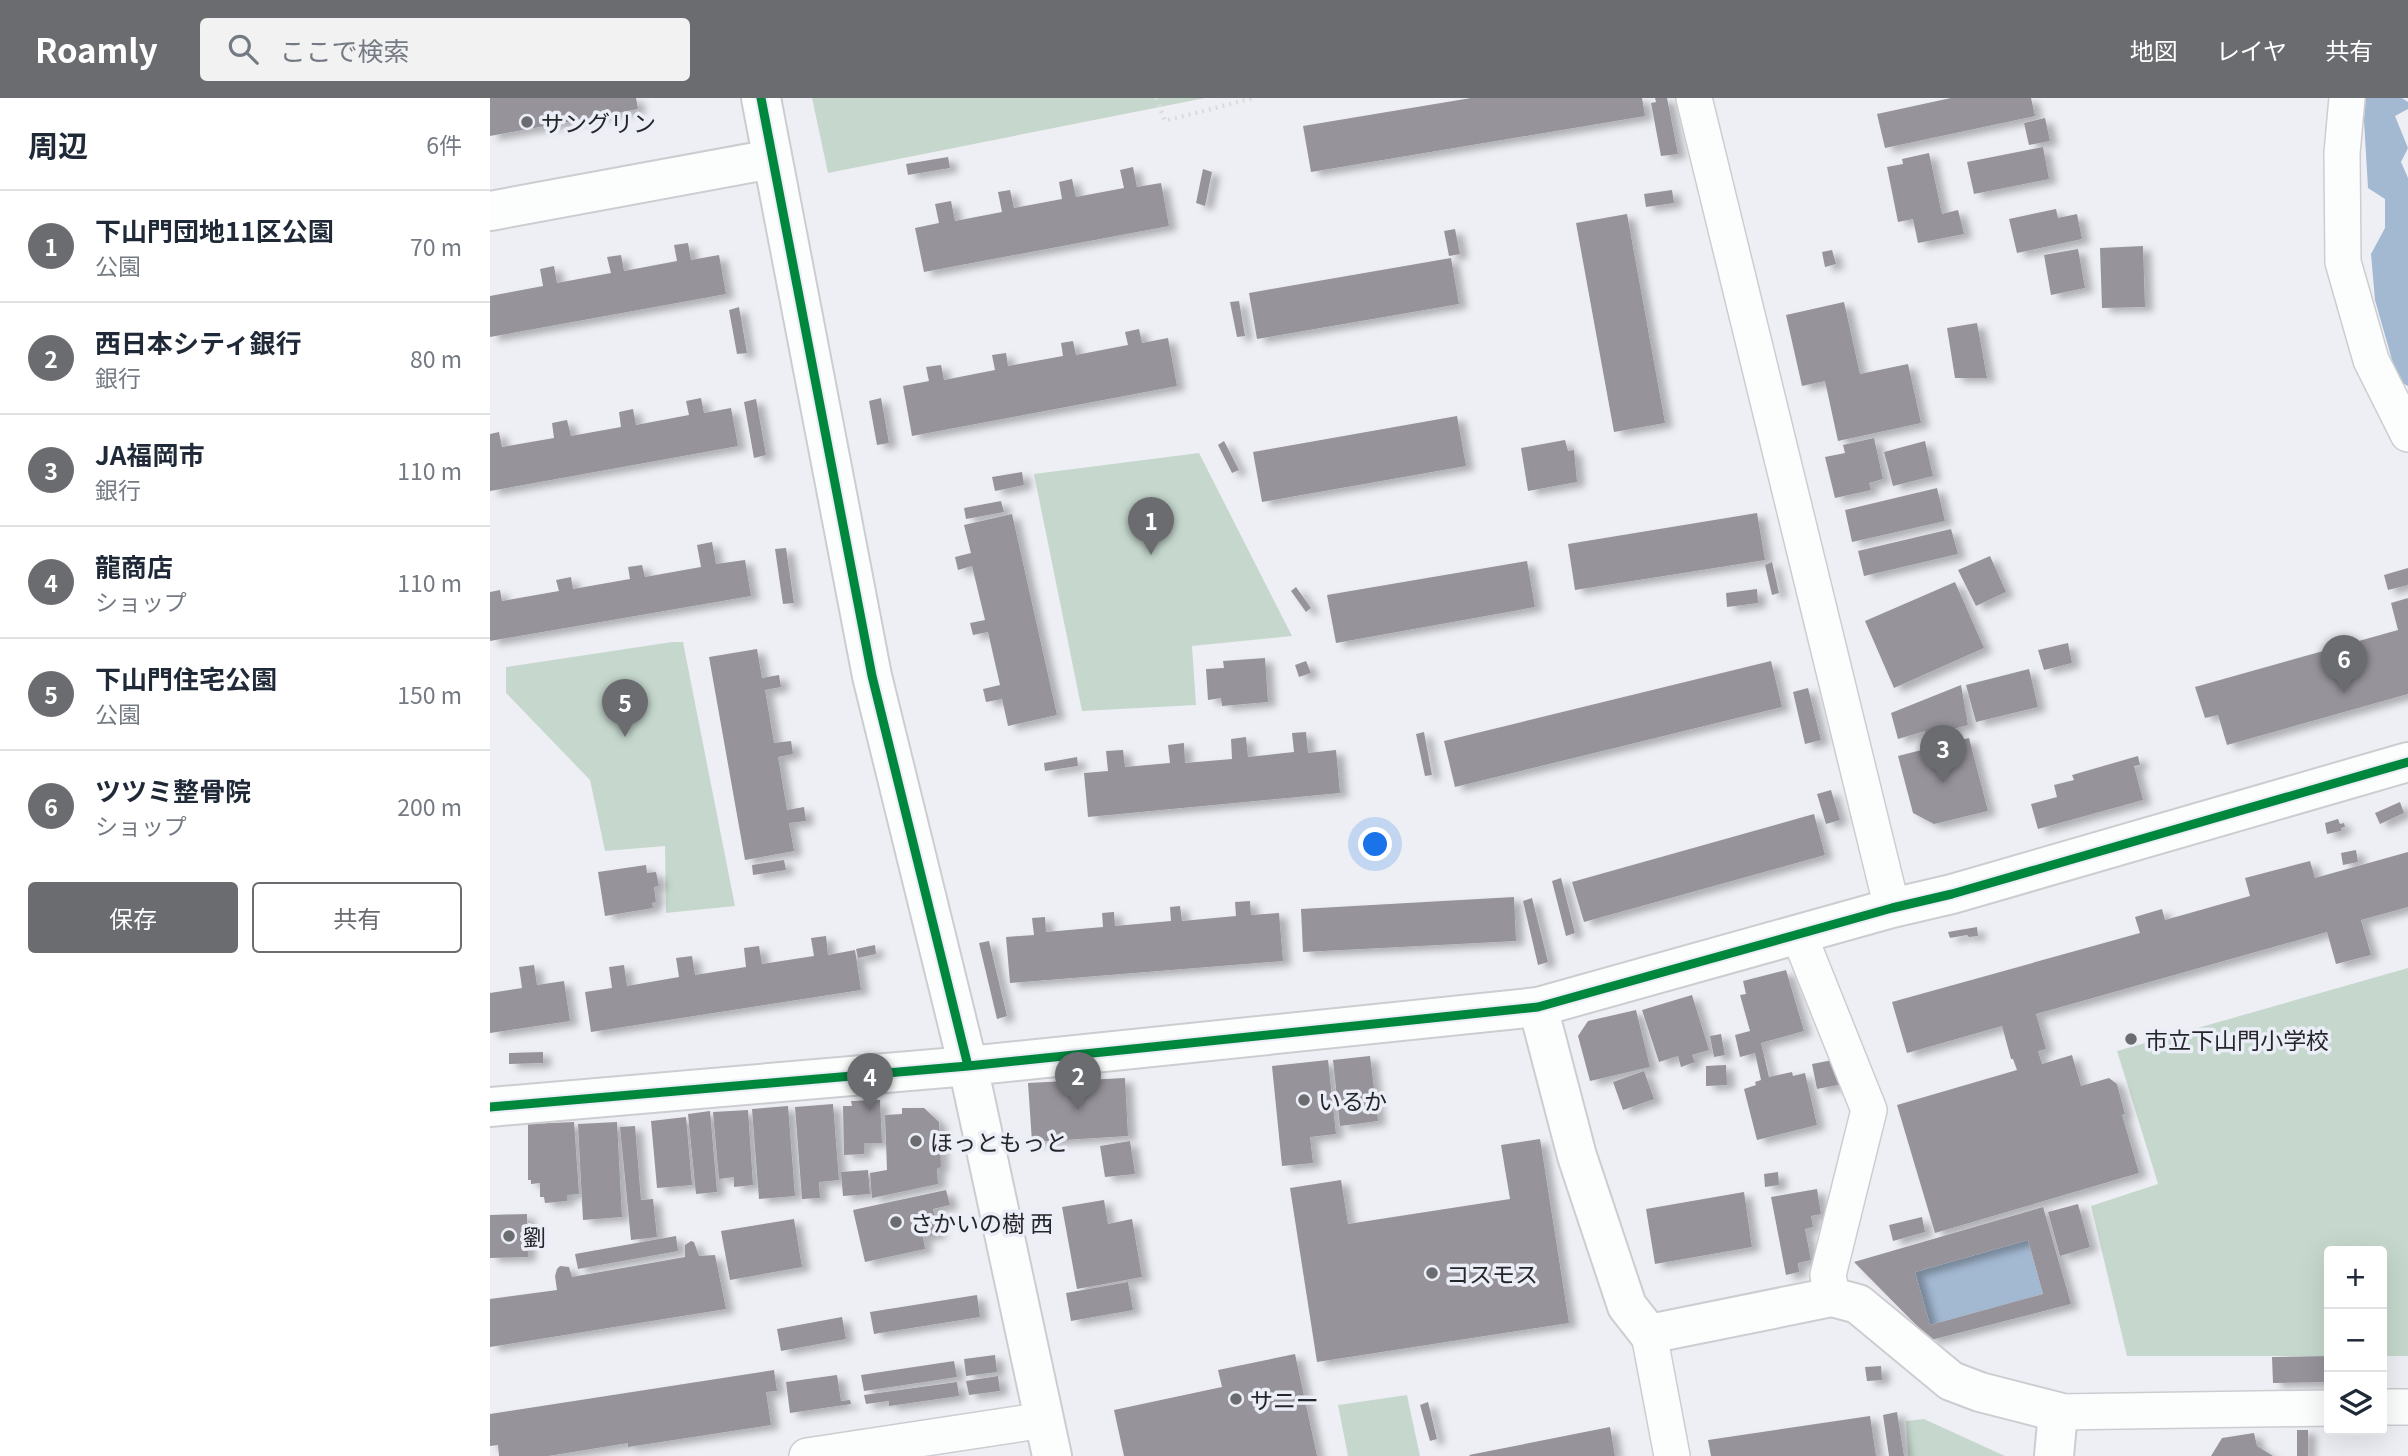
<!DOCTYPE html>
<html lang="ja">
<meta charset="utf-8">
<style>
:root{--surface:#fff;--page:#f2f2f3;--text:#1f2937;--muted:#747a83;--line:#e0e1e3;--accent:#6b6c70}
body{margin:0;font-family:Georgia,"Noto Sans JP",serif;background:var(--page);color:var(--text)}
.controls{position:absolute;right:21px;bottom:21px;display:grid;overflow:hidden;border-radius:7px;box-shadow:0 7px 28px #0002}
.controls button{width:63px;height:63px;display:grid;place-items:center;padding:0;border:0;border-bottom:2px solid var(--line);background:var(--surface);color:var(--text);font:35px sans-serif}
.you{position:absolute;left:886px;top:747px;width:24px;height:24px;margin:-18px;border:5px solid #fff;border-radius:50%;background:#1a73e8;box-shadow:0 0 0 10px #1a73e833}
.badge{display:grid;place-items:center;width:46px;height:46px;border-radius:50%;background:var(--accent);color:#fff;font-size:23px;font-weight:700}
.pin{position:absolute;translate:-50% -58px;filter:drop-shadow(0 2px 4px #0008)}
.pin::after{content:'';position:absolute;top:37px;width:24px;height:21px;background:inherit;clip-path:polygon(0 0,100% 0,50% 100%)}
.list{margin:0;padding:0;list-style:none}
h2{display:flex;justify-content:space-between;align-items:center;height:91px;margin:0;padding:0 28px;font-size:30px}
h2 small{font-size:23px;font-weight:400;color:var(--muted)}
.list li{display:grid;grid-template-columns:46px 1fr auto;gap:21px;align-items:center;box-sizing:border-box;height:112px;padding:0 28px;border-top:2px solid var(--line)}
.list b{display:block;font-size:26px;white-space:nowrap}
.list p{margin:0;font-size:23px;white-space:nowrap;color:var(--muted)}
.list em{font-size:23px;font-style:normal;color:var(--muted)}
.actions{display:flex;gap:14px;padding:21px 28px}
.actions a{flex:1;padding:16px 0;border:2px solid var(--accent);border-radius:7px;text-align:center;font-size:24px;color:var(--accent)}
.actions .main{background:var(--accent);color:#fff}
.icon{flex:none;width:38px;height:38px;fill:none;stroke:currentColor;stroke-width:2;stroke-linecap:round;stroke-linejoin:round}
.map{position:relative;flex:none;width:1918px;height:1358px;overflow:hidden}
header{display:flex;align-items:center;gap:42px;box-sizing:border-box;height:98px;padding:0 35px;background:var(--accent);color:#fff}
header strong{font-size:33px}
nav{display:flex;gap:38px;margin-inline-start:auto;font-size:24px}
.search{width:490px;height:63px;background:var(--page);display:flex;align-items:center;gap:18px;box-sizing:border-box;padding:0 24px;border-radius:7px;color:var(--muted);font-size:26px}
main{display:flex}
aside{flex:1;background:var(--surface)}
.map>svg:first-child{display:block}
.green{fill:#c6d8ce}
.water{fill:#a3b8d1}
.building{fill:#97939b;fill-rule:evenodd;filter:url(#shadow)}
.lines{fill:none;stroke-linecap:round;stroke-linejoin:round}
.street-casing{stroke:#cdcdd1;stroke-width:38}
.secondary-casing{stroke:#cdcdd1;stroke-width:42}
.path{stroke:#dbdbdd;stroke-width:4.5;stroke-dasharray:2 5;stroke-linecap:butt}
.street{stroke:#fcfdfd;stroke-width:35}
.secondary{stroke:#fcfdfd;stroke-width:38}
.cycleway-casing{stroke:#ebedf7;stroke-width:13}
.cycleway{stroke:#00873e;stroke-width:9}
.poi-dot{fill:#6b6c70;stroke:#ebedf7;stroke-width:2.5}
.labels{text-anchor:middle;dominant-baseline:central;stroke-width:7;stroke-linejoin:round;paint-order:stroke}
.poi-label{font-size:23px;fill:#252629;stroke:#ebedf7;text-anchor:start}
</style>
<header>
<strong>Roamly</strong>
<div class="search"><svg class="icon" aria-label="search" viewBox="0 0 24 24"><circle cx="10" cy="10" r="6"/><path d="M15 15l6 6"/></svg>ここで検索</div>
<nav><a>地図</a><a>レイヤ</a><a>共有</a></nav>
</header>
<main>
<aside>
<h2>周辺<small>6件</small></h2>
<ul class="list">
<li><span class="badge">1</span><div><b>下山門団地11区公園</b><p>公園</p></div><em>70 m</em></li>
<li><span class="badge">2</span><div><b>西日本シティ銀行</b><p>銀行</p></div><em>80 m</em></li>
<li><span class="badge">3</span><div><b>JA福岡市</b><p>銀行</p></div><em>110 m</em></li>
<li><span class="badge">4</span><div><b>龍商店</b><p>ショップ</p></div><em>110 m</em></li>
<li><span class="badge">5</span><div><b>下山門住宅公園</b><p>公園</p></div><em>150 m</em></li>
<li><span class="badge">6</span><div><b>ツツミ整骨院</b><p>ショップ</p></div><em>200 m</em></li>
</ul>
<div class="actions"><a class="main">保存</a><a>共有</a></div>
</aside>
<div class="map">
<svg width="1918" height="1358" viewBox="0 0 1918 1358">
<defs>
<filter id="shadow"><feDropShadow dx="8" dy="4.5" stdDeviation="3.5" flood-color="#0004"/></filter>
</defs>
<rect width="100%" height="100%" fill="#eeeff4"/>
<!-- green -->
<path class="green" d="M322,0H715L338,75Z
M709,355L802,538L702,548L706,607L592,613L544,376Z
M182,544H193L245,808L176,815L175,748L115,753L100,682L16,595V569Z
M1918,870V1258H1892V1153H1839V1258H1637L1601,1108L1668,1086L1627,953Z
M917,1297L930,1358H858L848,1307Z
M1434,1321L1515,1358H1418L1416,1323Z"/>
<!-- water -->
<path class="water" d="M1876,0H1912L1918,4V11L1905,18L1918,50L1911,64L1918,80V288L1908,283L1885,202L1881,156L1895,130V101L1878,90L1874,22Z
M1538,1142L1553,1196L1440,1227L1425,1174Z"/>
<!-- building -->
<path class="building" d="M0,0H146L148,11L0,38Z
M981,0H1152L1155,18L821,74L813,28Z
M1165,0H1177L1188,56L1171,58L1161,5L1166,4Z
M1461,0H1541L1545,18L1395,50L1387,16Z
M1555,20L1560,43L1539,47L1534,25Z
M1553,49L1559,81L1484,96L1477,64Z
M1439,55L1452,116L1468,112L1474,136L1428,145L1423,121L1408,124L1397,69L1413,66L1412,61Z
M458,59L460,70L418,77L416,66Z
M643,69L647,89L671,85L679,128L434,174L425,130L449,125L445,106L461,103L465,123L512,114L508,94L520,92L524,110L572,101L569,84L582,81L586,99L634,90L630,72Z
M713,71L722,74L715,108L706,105Z
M1182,92L1184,105L1156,109L1154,96Z
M1566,111L1568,120L1587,116L1592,141L1527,155L1519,121Z
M1137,116L1175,325L1124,334L1086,125Z
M965,131L970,156L959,158L954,133Z
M198,145L201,162L229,157L236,196L0,239V198L53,188L50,171L64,168L67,185L121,175L117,159L131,157L134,173L187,163L184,147Z
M1653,148L1655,209L1612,210L1610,150Z
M1588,151L1595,190L1561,197L1554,157Z
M1342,152L1346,166L1335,169L1332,154Z
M961,160L969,206L767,241L759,195Z
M749,203L755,238L747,239L740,204Z
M1354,204L1370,276L1418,266L1431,325L1348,343L1335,283L1312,288L1296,217Z
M249,209L257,255L247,256L239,212Z
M1487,225L1497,280H1465L1457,230Z
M649,231L652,245L678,240L687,288L422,338L413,288L439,283L436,269L451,267L454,282L505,272L502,257L516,255L518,268L573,258L571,245L583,243L586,257L638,247L635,234Z
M211,300L214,315L241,310L248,348L0,393V336L9,334L12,349L64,340L62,325L77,322L81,338L131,329L129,314L143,311L146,327L199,317L196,303Z
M391,300L399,345L387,347L379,303Z
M266,301L276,357L264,360L254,304Z
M967,318L976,368L772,404L763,354Z
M1384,340L1393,381L1379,385L1381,392L1345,400L1335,359L1355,355L1353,347Z
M1075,342L1078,353L1084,352L1087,384L1038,393L1031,350Z
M734,343L749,372L742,375L728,347Z
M1435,343L1443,378L1403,388L1394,354Z
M532,374L534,387L505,393L502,379Z
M1447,390L1455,423L1362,444L1355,412Z
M511,403L514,414L476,421L474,410Z
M1267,415L1275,462L1085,492L1078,446Z
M522,416L567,617L518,628L512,601L496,604L493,591L510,587L498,534L483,537L480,525L495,522L482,468L468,472L465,459L481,455L474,427Z
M1461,431L1468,456L1374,478L1368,453Z
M222,444L226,466L255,462L261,498L0,543V494L10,492L12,503L69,493L66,482L81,479L83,491L140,481L138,469L152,467L155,479L211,469L207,447Z
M296,450L304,505L293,506L285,451Z
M1500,458L1516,494L1486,508L1468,472Z
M1037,463L1045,509L846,545L837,497Z
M1282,464L1289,495L1282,497L1275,467Z
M1918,470V487L1898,492L1894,477Z
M1465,484L1494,550L1404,590L1375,523Z
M806,489L821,510L816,514L801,493Z
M1267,491L1268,505L1237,509L1236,495Z
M1918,500V596L1737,647L1728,617L1715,620L1705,589L1908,532L1901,505Z
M1578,545L1582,565L1554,572L1548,552Z
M267,551L272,580L289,577L291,589L275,592L284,645L301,643L303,656L288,659L297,712L314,709L316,723L299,725L304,753L255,762L219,559Z
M775,560L778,604L732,608L731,600L718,602L716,571L734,570L733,563Z
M816,563L821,575L809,579L805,567Z
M1281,563L1292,609L965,689L954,643Z
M1539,571L1548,609L1486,624L1476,587Z
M1471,587L1478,627L1436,638L1435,633L1408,641L1401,615Z
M1318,590L1331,642L1315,646L1303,594Z
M816,634L818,655L846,652L850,695L598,719L594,675L618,673L616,653L633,652L635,669L680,665L678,647L694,645L695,665L742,661L741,641L756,639L758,659L804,654L802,635Z
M934,634L942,677L935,678L926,636Z
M1479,640L1498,713L1444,726L1423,715L1408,658Z
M1648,658L1650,667L1644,668L1653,702L1548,731L1541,706L1567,699L1564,687L1584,682L1582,677Z
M587,659L588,668L555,673L554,665Z
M1341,692L1350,722L1336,726L1327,696Z
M1910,704L1914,715L1890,726L1885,715Z
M1324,716L1335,757L1094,824L1082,784Z
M1848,721L1850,726L1854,725L1855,729L1851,730V733L1837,736L1835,725Z
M1866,752L1868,764L1853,767L1851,755Z
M1918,754V809L1871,822L1881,857L1846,866L1837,834L1546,916L1556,951L1548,953L1552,966L1582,957L1591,988L1619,980L1627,986L1635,1016L1632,1017L1649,1075L1445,1135L1407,1007L1527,972L1523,961H1521L1512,928L1417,955L1402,904L1650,835L1645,819L1672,811L1675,822L1760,798L1755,780L1820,763L1825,780Z
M294,762L296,772L263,777L262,767Z
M156,767L157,775L166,774L169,788L164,789L166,804L162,805L163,810L115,818L108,774Z
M1071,780L1085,835L1076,838L1062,783Z
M1024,799L1026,843L813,854L811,811Z
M1042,800L1058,864L1048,867L1033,803Z
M760,803L761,817L789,815L793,863L520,885L516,839L544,837L542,820L555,819L556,834L613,829L612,815L624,814L625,828L681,823L680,809L690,808L692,823L746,818L745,804Z
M1487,829L1488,838L1479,839L1477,837L1460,840L1458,834Z
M336,838L338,857L365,852L371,892L101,934L95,894L122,890L119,869L134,867L137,888L189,879L186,860L202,858L205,877L256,869L254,850L269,848L272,866L324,858L321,840Z
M499,843L517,918L507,921L489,845Z
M385,847L386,856L368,860L366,851Z
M44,867L47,887L74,883L80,923L0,935V895L32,890L29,869Z
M1296,872L1314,933L1271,945L1279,979L1302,974L1303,978L1315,975L1327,1027L1267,1042L1254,991L1266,987L1265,984L1271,982L1265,955L1250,959L1245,937L1260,933L1250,897L1256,896L1253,883Z
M1202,897L1219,952L1202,957L1205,964L1191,969L1188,958L1169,964L1152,912Z
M1146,912L1160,969L1100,983L1088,938L1098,923Z
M1231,936L1235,957L1224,959L1220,938Z
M53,954V965L19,966V955Z
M880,958L888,1023L850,1028L843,962Z
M1348,961L1353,986L1327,991L1322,966Z
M838,962L846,1036L820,1039L823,1065L792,1068L782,968Z
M1236,967L1237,987L1216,988V968Z
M1154,973L1164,1001L1133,1012L1123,984Z
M635,980L638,1038L542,1044L538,985Z
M390,1002L392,1045H374V1056L354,1057L353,1008H362L361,1003Z
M343,1006L349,1082L329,1084L330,1100L312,1101L305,1009Z
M298,1008L305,1098L269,1101L262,1011Z
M412,1010H434L449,1024L451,1069L447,1071L448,1086L382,1100L380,1075L397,1072L395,1017L412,1016Z
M258,1012L263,1087L244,1089V1079L229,1081L223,1014Z
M220,1013L227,1094L206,1096L198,1016Z
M196,1019L202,1087L167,1090L161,1023Z
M84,1024L89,1096L77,1097V1103L55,1105L54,1099H50V1085L41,1086V1082H38V1026Z
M127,1024L132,1119L93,1122L88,1026Z
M145,1028L151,1102L163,1101L167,1139L141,1142L130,1029Z
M1050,1041L1079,1225L827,1264L800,1090L851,1082L858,1126L1020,1101L1011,1047Z
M640,1043L645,1076L615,1079L610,1048Z
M378,1072L380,1096L353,1098L351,1074Z
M1288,1074L1289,1087L1275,1089L1274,1076Z
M1327,1091L1331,1116L1321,1118L1323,1129L1315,1131L1321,1162L1308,1165L1309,1174L1296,1177L1281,1099Z
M456,1092L460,1107L443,1111L449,1136L433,1139L435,1151L375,1164L363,1112Z
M1254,1094L1262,1149L1165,1166L1156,1111Z
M614,1102L618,1126L642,1121L652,1179L587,1191L572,1109Z
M1588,1106L1600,1149L1570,1158L1558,1114Z
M1553,1109L1581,1206L1441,1242L1364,1164ZM1538,1142L1553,1196L1440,1227L1425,1174Z
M37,1116L38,1159L0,1160V1117Z
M1432,1119L1435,1134L1403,1143L1399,1127Z
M304,1121L312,1169L240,1182L231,1133Z
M186,1138L188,1153L88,1171L85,1156Z
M201,1143L204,1144L209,1158L225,1157L236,1211L0,1249V1201L67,1192L65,1178L67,1171L70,1168L79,1169L82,1179L195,1159V1147Z
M638,1184L643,1212L581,1223L576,1195Z
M487,1197L490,1219L384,1236L380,1214Z
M352,1219L356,1241L291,1253L287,1231Z
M805,1256L827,1358H634L624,1312L732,1289L728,1272Z
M505,1257L507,1274L476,1278L474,1261Z
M1839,1258V1284L1783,1285L1782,1259Z
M464,1263L467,1279L374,1293L371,1277Z
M1391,1268L1392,1282L1377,1283L1375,1269Z
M284,1272L287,1293L276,1294L281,1327L138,1349V1345L58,1358H9L8,1347L0,1348V1316Z
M347,1277L351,1303L360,1302L361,1306L300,1315L296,1284Z
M508,1278L510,1293L479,1297L476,1283Z
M467,1284L469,1298L399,1308V1303L376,1306L374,1297Z
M938,1304L947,1341L940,1343L930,1307Z
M1407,1314L1414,1358H1399L1393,1317Z
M1380,1318L1386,1358H1221L1218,1342Z
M1120,1329L1125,1358H980L979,1357Z
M1807,1332H1818V1358H1807Z
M1764,1335L1767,1348L1783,1358H1721L1732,1340Z"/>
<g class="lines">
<defs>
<path id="street" d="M1204,0L1402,810
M1857,0L1852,55L1853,164L1881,262L1918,336
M1309,837L1379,1012L1338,1177L1342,1199
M1159,1236L1182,1358
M1892,1309H1918
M1568,1314L1839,1310
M317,1358L554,1322"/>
<path id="secondary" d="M271,0L382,578L478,968L562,1358
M0,113L282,61
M1048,909L1087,1058L1137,1208L1159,1236L1342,1199L1368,1206L1461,1283L1490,1294L1568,1314L1564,1358
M0,1009L478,968L1048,909L1402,810L1462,796L1918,664"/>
</defs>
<!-- street casing -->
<use href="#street" class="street-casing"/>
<!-- secondary casing -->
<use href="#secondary" class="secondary-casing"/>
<!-- path -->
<path class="path" d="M666,0L675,23L763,0"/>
<!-- street -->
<use href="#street" class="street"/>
<!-- secondary -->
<use href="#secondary" class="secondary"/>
<defs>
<path id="cycleway" d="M271,0L382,578L478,968
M0,1009L478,968L1048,909L1402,810L1462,796L1918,664"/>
</defs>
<!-- cycleway casing -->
<use href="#cycleway" class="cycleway-casing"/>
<!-- cycleway -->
<use href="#cycleway" class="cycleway"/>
</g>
<!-- markers -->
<g class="poi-dot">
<circle cx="37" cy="24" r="7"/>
<circle cx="1641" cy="941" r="7"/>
<circle cx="814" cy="1002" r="7"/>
<circle cx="426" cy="1043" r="7"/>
<circle cx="406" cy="1124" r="7"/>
<circle cx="19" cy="1138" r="7"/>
<circle cx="942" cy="1175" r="7"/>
<circle cx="746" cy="1301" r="7"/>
</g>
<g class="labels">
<!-- poi labels -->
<g class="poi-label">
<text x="51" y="24">サングリン</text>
<text x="1655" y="941">市立下山門小学校</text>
<text x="828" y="1002">いるか</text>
<text x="440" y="1043">ほっともっと</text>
<text x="420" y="1124">さかいの樹 西</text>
<text x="33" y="1138">劉</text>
<text x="956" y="1175">コスモス</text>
<text x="760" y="1301">サニー</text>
</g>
</g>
</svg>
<div class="controls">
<button>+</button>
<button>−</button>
<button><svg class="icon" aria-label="layers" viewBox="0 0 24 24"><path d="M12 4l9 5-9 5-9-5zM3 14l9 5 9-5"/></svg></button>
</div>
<div class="you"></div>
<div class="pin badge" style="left:661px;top:457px">1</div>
<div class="pin badge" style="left:588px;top:1012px">2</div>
<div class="pin badge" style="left:1453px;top:685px">3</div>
<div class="pin badge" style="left:380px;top:1013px">4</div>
<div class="pin badge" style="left:135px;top:639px">5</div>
<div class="pin badge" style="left:1854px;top:595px">6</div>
</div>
</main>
